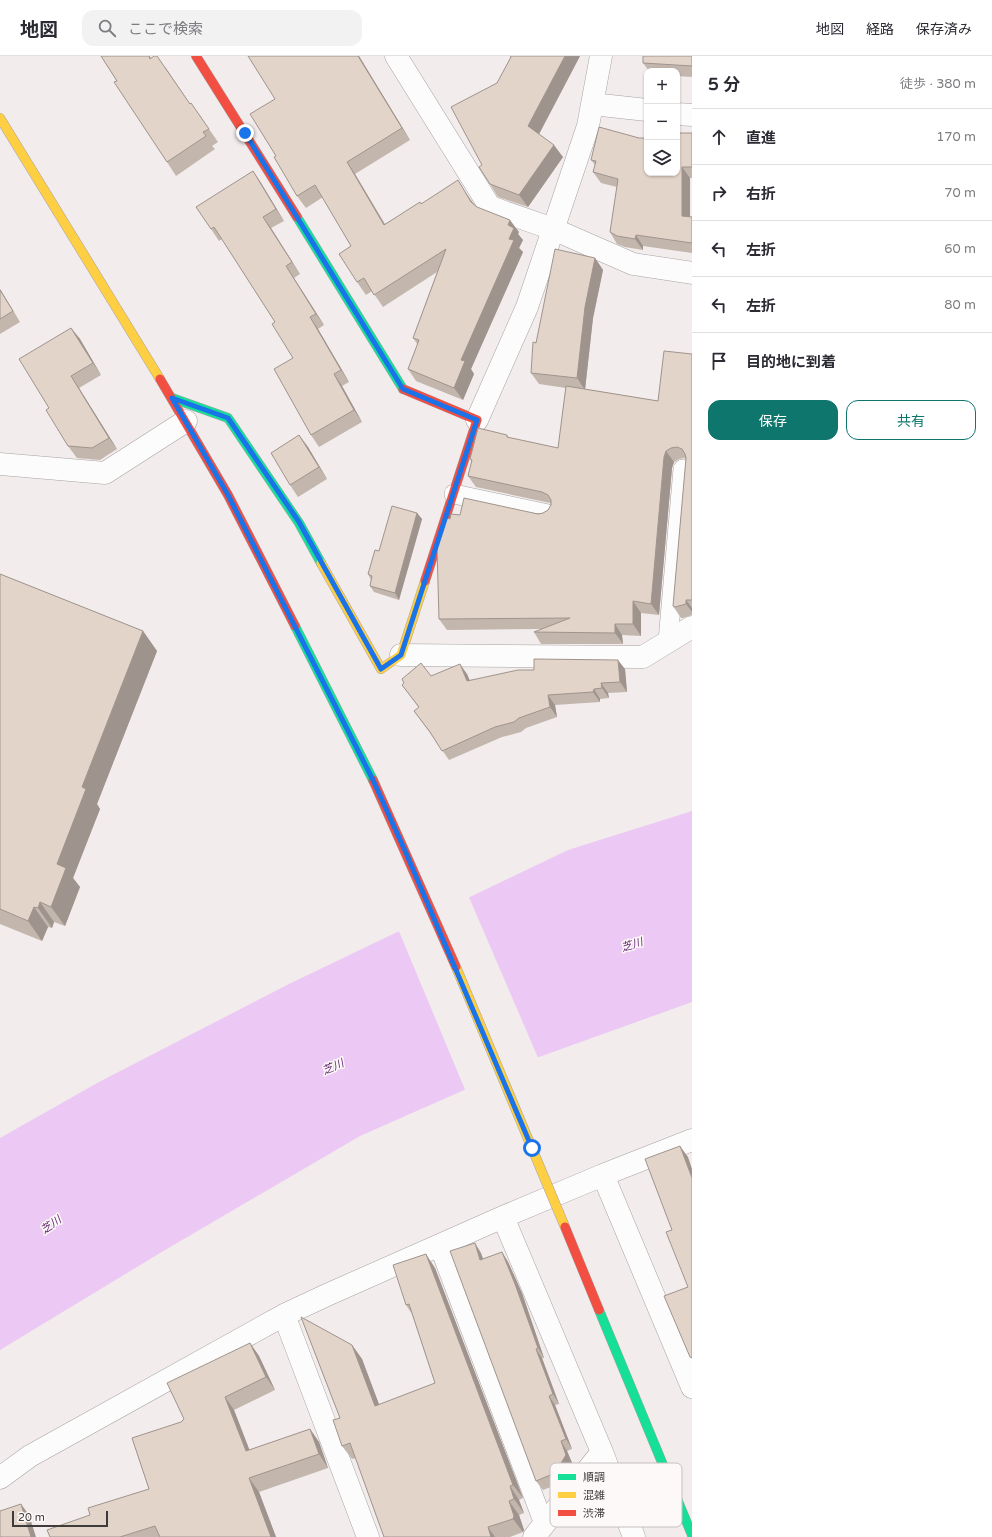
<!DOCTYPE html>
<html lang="ja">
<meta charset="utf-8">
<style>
:root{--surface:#fff;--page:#f2f2f3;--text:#2b2b33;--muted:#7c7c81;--line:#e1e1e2;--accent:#0f766e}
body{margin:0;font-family:"Varela Round","Noto Sans JP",sans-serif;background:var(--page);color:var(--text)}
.controls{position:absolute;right:12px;top:12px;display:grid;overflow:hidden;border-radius:8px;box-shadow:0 1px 3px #0004}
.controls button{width:36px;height:36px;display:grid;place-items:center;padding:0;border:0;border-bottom:1px solid var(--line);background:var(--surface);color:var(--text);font:20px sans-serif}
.scale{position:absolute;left:12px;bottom:10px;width:96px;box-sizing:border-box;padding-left:4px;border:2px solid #3f3b3a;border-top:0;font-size:11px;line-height:14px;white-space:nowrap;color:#3f3b3a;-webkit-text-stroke:3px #fef9f9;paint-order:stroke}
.stop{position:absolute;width:12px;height:12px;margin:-9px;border:3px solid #1a73e8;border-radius:50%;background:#fff}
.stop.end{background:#1a73e8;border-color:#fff;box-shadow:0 1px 4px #0008}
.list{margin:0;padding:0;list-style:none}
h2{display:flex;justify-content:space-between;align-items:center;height:52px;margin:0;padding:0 16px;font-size:17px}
h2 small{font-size:13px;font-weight:400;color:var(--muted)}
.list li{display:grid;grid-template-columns:26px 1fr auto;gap:12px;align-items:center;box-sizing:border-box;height:56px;padding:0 16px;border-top:1px solid var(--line)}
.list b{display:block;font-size:15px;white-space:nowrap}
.list em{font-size:13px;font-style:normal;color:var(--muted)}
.actions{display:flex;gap:8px;padding:12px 16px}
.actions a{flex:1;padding:9px 0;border:1px solid var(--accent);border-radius:12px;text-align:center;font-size:14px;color:var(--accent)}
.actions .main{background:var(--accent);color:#fff}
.icon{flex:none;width:22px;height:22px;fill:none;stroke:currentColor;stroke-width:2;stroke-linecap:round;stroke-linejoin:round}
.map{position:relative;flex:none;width:692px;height:1481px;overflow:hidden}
header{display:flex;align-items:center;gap:24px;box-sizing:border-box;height:56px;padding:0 20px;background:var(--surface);border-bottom:1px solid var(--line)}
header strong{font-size:19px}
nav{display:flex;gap:22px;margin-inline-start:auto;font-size:14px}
.search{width:280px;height:36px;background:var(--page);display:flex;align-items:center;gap:10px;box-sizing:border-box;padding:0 14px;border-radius:12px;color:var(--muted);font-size:15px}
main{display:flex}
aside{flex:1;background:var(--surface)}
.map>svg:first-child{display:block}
.water{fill:#ecc8f4}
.pier{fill:#f2ecec}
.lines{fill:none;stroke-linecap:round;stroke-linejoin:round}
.lane-casing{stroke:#a8a3a3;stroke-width:20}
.street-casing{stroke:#a8a3a3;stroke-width:23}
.fast-casing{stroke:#a8a3a3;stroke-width:10}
.slow-casing{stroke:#a8a3a3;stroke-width:10}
.jam-casing{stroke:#a8a3a3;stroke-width:10}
.lane{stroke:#fdfcfc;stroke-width:19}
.street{stroke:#fdfcfc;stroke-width:22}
.fast{stroke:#16e098;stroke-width:9}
.slow{stroke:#ffcf43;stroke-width:9}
.jam{stroke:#f24e42;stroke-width:9}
.slow-bridge-casing{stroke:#a8a3a3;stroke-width:10;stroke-linecap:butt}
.jam-bridge-casing{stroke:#a8a3a3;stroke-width:10;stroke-linecap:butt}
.slow-bridge{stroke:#ffcf43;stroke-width:9}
.jam-bridge{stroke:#f24e42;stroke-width:9}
.wall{fill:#c3b6ad}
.shaded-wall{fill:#9f948d}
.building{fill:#e3d4c9;stroke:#9f948d}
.route{stroke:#1a73e8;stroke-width:5}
.labels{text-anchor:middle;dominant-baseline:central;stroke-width:3;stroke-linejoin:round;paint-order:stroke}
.water-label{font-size:11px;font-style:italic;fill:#612872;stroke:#fef9f9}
.key{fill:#fef9f9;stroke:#c5c0c0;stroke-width:1}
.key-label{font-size:11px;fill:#3f3b3a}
</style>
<header>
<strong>地図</strong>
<div class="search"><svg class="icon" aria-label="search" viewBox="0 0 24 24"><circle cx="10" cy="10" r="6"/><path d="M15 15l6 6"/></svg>ここで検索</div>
<nav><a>地図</a><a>経路</a><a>保存済み</a></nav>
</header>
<main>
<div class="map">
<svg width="692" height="1481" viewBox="0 0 692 1481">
<rect width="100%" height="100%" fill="#f2ecec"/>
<!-- water -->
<path class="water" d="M692,755V946L539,1001L360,1080L160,1197L0,1294V1082L99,1026L289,928L568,794Z"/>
<!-- pier -->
<path class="pier" d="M468,839L539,1004L466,1036L398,873Z"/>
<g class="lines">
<defs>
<path id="lane" d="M454,438L548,458
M668,585L683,413
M439,1190L544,1468"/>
<path id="street" d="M396,0L490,151L553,173L633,208L692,217
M592,48L647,54
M677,58L692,59
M477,364L527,251L588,70L601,0
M0,408L105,417L186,365
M401,599L643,601L692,571
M603,1119L692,1331
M503,1161L602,1396L634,1481
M284,1259L368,1481
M0,1422L30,1400L284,1259L329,1238L503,1161L603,1119L692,1084
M534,1481L602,1396"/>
<path id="fast" d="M297,161L403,333
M172,342L228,362L299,467L321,507
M295,570L373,724
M599,1254L692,1479"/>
<path id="slow" d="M0,62L160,323
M321,507L381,613L401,599L425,525"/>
<path id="jam" d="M196,0L297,161
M160,323L228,439L295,570
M403,333L477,364L425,525"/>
</defs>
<!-- lane casing -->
<use href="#lane" class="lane-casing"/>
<!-- street casing -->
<use href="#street" class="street-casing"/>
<!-- fast casing -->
<use href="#fast" class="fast-casing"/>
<!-- slow casing -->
<use href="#slow" class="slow-casing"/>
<!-- jam casing -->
<use href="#jam" class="jam-casing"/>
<!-- lane -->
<use href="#lane" class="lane"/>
<!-- street -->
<use href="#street" class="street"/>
<!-- fast -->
<use href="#fast" class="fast"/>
<!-- slow -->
<use href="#slow" class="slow"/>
<!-- jam -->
<use href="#jam" class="jam"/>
<defs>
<path id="slow-bridge" d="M456,911L565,1171"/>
<path id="jam-bridge" d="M373,724L456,911
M565,1171L599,1254"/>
</defs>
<!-- slow-bridge casing -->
<use href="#slow-bridge" class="slow-bridge-casing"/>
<!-- jam-bridge casing -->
<use href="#jam-bridge" class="jam-bridge-casing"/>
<!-- slow-bridge -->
<use href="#slow-bridge" class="slow-bridge"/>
<!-- jam-bridge -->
<use href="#jam-bridge" class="jam-bridge"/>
</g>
<!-- wall -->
<path class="wall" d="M101,0H150L151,2L166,12L190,48L191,47L218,86L212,90L215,93L176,120L167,106Z
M359,0L410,84L355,118L385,168L421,148L466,137L473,147L477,151L519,176L518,178L523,184L519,192L523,196L471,313L474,318L463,344L416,325L408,313L418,289L413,282L437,216L383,251L372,235L366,239L357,226L351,190L323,141L306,152L297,140L276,100L275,43Z
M510,0H580L539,78L563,101L528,151L498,141L490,128L482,109L497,27L511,1Z
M692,0V21L677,20V15H649L643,7Z
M692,77V122H690V161H692V197L643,190V194L625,191L617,188L610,176L617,131L601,127L593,116L595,109L591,104L647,117Z
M253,115L261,127L284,165L271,172L300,218L294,222L324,269L318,273L349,326L342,330L362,366L319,391L311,379L293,302L275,266L222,183L219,185L211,173Z
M595,202L603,214L593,262L585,333L658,345L692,298V559L683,562H681L673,550L686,403L684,402L679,403L674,406L672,412L659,559L641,557V580L622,579L623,588H541L534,576L542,573L447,574L439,563L450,463L460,459L543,457L548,454L551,449L550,447L476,431L468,420L472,406L470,403L507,379L509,382L558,392L566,332L539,328L531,317L536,287Z
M0,233L20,266L0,278Z
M71,272L80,283L101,319L79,332L117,393L100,404L77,402L68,390L49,352Z
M299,379L308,391L327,423L298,441L290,429Z
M417,457L422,463L399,544L374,536L370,530L371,524L368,518L379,495Z
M0,518L143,575L157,595L97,748L100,753L73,822L80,831L65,870L54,866L52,872L48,871L42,885L0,868Z
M625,613L627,636L608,637L609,642L600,643V646L555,649L557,661L526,672L521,676L502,681L449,704L433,681L414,655L419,652L402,629L431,620L467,618L469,624Z
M502,1196L508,1206L522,1237L544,1302H542L559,1348L555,1349L572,1393L567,1395L573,1409L561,1427L543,1434L536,1425L481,1197L483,1203Z
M435,1212L523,1442L519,1444L524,1457L519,1459L524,1474L523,1476L510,1481H384L356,1402L352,1403L342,1390L340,1362L352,1289L362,1303L379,1349L435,1327L412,1258L406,1249Z
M250,1287L259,1300L275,1334L234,1354L249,1394L310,1373L319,1386L328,1412L259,1436L276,1481H50L90,1459L149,1433L181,1366L184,1363Z"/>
<!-- shaded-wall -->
<path class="shaded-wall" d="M358,0H359L410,84L402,72Z
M565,0H580L537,82L528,70Z
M554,89L563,101L528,151L519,139Z
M347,106L355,118L392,181L384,169Z
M682,111L690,122V171L682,160Z
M253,115L261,127L284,165L276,153Z
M458,124L466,137L480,158L471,146Z
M263,161L271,172L300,218L292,206Z
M510,164L519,176L518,178L523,184L519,192L523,196L471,313L474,318L463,344L454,332L461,304L509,183L508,169Z
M636,179L643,190V194L635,183Z
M595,202L603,214L593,262L585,334L577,322L585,251Z
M286,210L294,222L324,269L316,258Z
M0,233L20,266L0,234Z
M310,261L318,273L349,326L341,314Z
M71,272L80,283L101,319L93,307Z
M334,318L342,330L362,366L354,354Z
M71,320L79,332L117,393L109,382Z
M299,379L308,391L327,423L319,411Z
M666,395L674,406L672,412L659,559L651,548L664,401Z
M417,457L422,463L399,544L395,537Z
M686,544L692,552V556L686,548Z
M633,545L641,557V580L633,568Z
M615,568L622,579L623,588L615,577Z
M143,575L157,595L97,748L100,753L73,822L80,831L65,870L51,851L57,808L82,731Z
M618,604L625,613L627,636L620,626Z
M460,608L467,618L474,634L467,625Z
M601,627L608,637L609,642L602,632Z
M594,633L600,643V646L593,636Z
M548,639L555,649L557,661L550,651Z
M40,846L54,866L52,872L38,852Z
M34,851L48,871L42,885L28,865Z
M680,1090L688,1101L692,1113V1122Z
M475,1187L481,1197L487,1214L480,1204Z
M502,1196L508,1206L522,1237L544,1302L538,1292Z
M426,1198L435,1212L523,1442L513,1429Z
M250,1287L259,1300L275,1334L266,1321Z
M352,1289L362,1303L385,1364L375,1350Z
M536,1293L542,1302L559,1348L553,1338Z
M549,1340L555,1349L572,1393L566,1383Z
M225,1341L234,1354L255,1408L246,1395Z
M310,1373L319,1386L328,1412L319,1398Z
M561,1385L567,1395L573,1409L561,1427L555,1417Z
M249,1422L259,1436L276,1481H271Z
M510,1430L519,1444L524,1457L514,1443Z
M509,1445L519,1459L524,1474L523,1476L513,1463Z
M21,1448L29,1459L36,1481H31Z
M488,1471L495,1481H491Z"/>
<!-- building -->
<path class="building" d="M101,0H149L150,3L154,0H157L190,48L191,47L209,73L203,76L206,80L167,106L114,26L117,25Z
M248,0H358L402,72L347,106L384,169L420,146L421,148L458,124L471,146L477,151L510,164L508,169L514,172L509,183L514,184L461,304L465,305L454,332L408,313L419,284L413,282L446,193L374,239L364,222L357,226L339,198L351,190L315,129L297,140L274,101L276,100L250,58L275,43Z
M510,0H565L528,70L554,89L519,139L490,128L479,111L482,109L451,51L497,27L511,1Z
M643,0H692V10L643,7Z
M599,71L639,82H647V117H677V77H692V111H682V160L692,161V187L636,179L635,183L617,180L610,176L618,123L593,116L596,105L591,104Z
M253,115L276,153L263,161L292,206L286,210L316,258L310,261L341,314L334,318L354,354L311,379L274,313L293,302L272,268L275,266L214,171L211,173L196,151Z
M555,193L595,202L585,251L577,322L531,317L533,286L536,287Z
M0,234L13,255L0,263Z
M71,272L93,307L71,320L109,382L92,392L68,390L46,354L49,352L19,303Z
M664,295L692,298V544H686V548L675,551L673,550L686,402L685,398L682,393L677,391L671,392L666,395L664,401L651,548L633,545V568H615V577L534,576L570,562L439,563L437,492L447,462L450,463L451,458L460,459L464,442L538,458L543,457L548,454L551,449V444L548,439L542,436L468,420L472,404L470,403L478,372L507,379V381L558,392L566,330L658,345Z
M299,379L319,411L290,429L271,397Z
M392,450L417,457L395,537L370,530L372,520L368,518L375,494L379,495Z
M0,518L143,575L82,731L86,733L57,808L66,812L51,851L40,846L38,852L34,851L28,865L0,853Z
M534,603L618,604L620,626L601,627L602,632L594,633L593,636L548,639L550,651L519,662L514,666L495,671L442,695L430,676L414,655L419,651L402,629L404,627L402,623L421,607L431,620L460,608L467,625L518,614H534Z
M680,1090L692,1122V1302L690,1301L664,1240L688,1231L666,1176L672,1174L645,1103Z
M475,1187L480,1204L502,1196L515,1228L538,1292L536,1293L553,1338L549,1340L566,1383L561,1385L566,1399L555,1417L536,1425L450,1195Z
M426,1198L513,1429L510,1430L514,1443L509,1445L514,1460L513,1463L488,1471L491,1481H384L350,1387L342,1390L333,1364L340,1362L301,1261L352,1289L375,1350L435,1327L409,1248L406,1249L393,1209Z
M250,1287L266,1321L225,1341L246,1395L310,1373L319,1398L249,1422L271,1481H160L155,1470L120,1481H50L47,1474L90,1459L88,1452L149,1433L132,1382L181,1366L184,1363L167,1327Z
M21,1448L31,1481H0V1455Z"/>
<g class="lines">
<!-- route -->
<path class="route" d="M245,77L403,333L477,364L401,599L381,613L299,466L228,362L172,342L228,439L373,724L406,797L532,1092"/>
</g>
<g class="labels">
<!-- water labels -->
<g class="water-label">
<text transform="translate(632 889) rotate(-17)">芝川</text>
<text transform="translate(333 1011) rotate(-24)">芝川</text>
<text transform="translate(51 1169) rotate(-35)">芝川</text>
</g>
</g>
<!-- legend -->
<rect x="550" y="1407" width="132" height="64" rx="6" class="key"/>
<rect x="558" y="1418" width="18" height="6" fill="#16e098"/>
<rect x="558" y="1436" width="18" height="6" fill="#ffcf43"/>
<rect x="558" y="1454" width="18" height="6" fill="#f24e42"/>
<g class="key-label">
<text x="583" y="1425">順調</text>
<text x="583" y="1443">混雑</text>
<text x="583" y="1461">渋滞</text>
</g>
</svg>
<div class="controls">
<button>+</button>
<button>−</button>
<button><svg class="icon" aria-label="layers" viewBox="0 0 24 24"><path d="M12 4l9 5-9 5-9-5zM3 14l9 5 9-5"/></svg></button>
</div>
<div class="scale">20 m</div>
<div class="stop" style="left:532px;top:1092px"></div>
<div class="stop end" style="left:245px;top:77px"></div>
</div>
<aside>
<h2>5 分<small>徒歩 · 380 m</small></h2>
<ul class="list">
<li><svg class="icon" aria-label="ahead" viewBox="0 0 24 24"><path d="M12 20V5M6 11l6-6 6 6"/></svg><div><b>直進</b></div><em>170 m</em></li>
<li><svg class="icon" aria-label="right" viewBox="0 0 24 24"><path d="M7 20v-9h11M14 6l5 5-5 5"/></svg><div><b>右折</b></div><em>70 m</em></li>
<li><svg class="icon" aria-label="left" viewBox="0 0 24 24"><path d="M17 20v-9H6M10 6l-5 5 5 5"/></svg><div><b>左折</b></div><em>60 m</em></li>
<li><svg class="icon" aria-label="left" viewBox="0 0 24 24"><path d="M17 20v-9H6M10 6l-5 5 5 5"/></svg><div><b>左折</b></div><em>80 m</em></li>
<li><svg class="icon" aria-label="arrive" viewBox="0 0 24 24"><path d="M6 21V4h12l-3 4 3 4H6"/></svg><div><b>目的地に到着</b></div></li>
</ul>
<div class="actions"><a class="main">保存</a><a>共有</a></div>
</aside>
</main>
